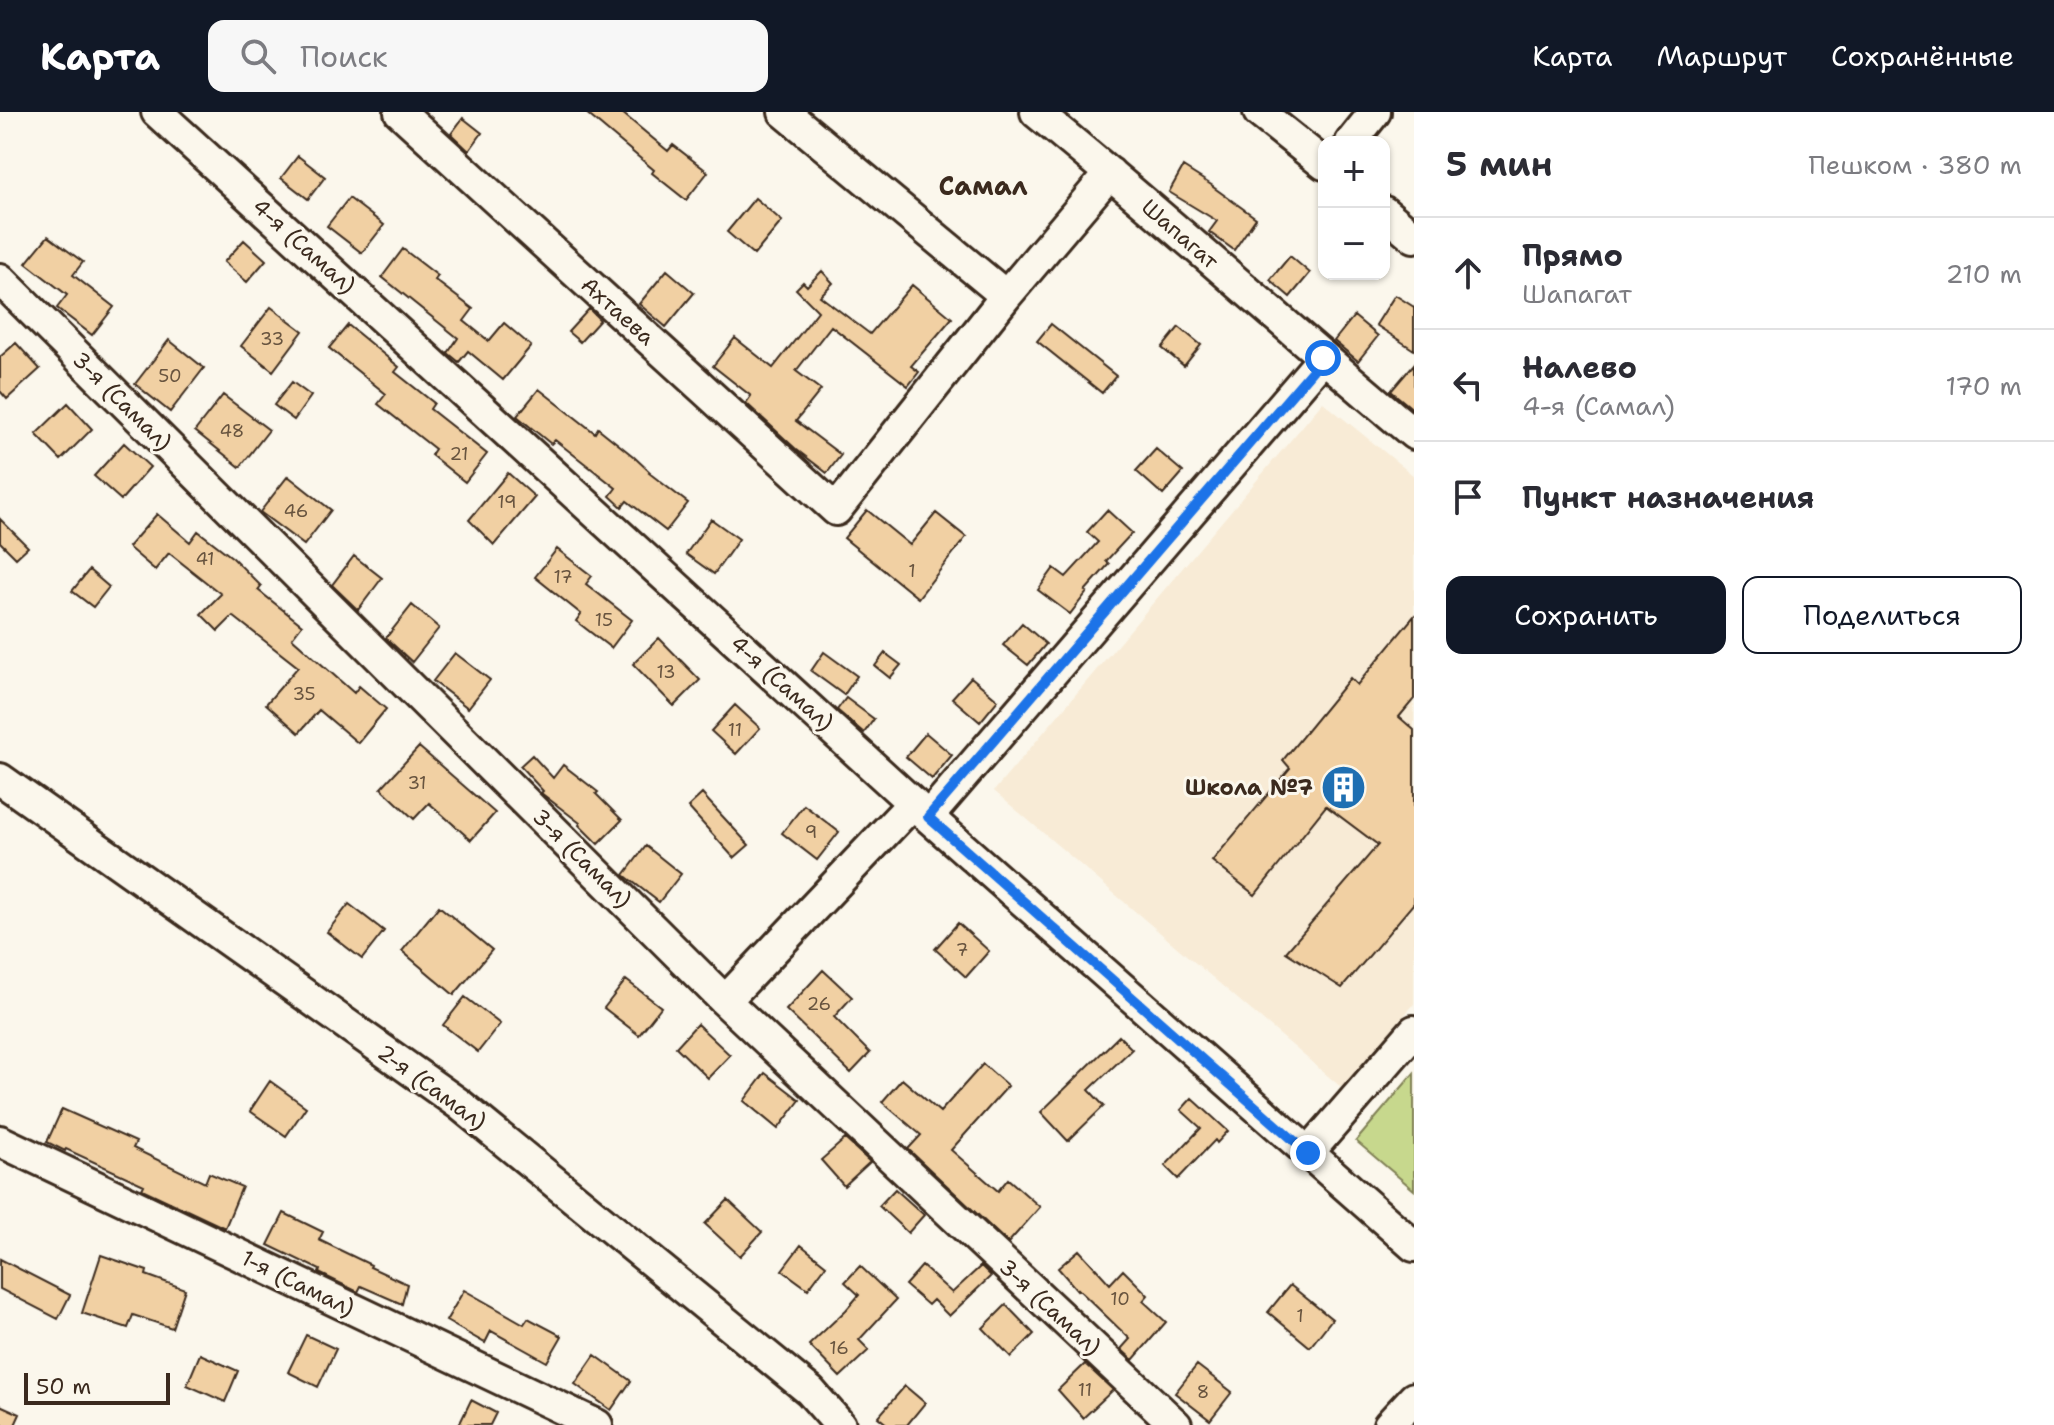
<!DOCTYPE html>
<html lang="ru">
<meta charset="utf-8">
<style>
:root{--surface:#fff;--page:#f7f7f7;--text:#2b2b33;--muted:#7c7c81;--line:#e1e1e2;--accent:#111827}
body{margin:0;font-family:"Shantell Sans",sans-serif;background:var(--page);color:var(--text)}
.controls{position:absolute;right:24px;top:24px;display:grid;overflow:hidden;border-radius:16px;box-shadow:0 2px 6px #0004}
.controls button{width:72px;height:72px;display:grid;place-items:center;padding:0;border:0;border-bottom:2px solid var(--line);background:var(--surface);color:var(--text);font:40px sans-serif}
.scale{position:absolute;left:24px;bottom:20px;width:146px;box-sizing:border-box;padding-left:8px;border:4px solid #3b2a1e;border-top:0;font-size:22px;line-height:28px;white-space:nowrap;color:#3b2a1e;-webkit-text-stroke:6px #fbf7ec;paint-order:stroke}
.stop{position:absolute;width:24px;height:24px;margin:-18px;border:6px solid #1a73e8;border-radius:50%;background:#fff}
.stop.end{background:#1a73e8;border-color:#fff;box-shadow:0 2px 8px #0008}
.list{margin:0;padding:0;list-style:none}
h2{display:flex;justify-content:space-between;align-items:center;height:104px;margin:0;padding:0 32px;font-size:34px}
h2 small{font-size:26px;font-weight:400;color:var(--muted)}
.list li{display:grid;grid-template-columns:52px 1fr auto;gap:24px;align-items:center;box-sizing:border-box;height:112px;padding:0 32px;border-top:2px solid var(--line)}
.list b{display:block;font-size:30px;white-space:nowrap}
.list p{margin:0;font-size:26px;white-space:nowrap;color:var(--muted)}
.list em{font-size:26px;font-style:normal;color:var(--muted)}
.actions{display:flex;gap:16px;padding:24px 32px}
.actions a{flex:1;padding:18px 0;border:2px solid var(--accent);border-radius:16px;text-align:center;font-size:28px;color:var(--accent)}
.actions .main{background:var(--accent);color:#fff}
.icon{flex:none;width:44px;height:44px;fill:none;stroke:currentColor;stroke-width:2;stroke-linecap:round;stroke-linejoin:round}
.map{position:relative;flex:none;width:1414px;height:1313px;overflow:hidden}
header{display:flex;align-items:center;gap:48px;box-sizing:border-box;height:112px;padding:0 40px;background:var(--accent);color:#fff}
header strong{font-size:38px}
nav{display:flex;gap:44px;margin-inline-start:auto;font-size:28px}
.search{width:560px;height:72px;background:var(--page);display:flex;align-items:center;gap:20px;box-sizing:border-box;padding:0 28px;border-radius:16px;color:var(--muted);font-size:30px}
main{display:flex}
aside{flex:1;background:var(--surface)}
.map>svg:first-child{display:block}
.built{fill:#f8ebd6}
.green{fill:#c7d88d;stroke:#818156;stroke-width:2}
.building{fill:#f1d0a3;stroke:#3b2a1e;stroke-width:2}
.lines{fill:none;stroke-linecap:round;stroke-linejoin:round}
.minor-casing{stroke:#3b2a1e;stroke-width:36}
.minor{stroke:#fbf7ec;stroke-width:30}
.route{stroke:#1a73e8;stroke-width:10}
.labels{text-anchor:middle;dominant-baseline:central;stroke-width:6;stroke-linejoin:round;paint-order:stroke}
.number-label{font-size:18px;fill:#68543f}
.street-label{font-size:22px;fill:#3b2a1e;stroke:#fbf7ec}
.poi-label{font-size:22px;font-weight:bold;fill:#3b2a1e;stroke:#fbf7ec;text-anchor:end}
.quarter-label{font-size:26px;font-weight:bold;fill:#3b2a1e;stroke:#fbf7ec}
</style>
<header>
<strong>Карта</strong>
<div class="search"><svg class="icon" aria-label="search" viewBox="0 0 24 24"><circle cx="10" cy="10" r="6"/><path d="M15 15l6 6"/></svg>Поиск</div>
<nav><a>Карта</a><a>Маршрут</a><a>Сохранённые</a></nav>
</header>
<main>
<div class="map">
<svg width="1414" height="1313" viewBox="0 0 1414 1313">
<rect width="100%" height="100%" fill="#fbf7ec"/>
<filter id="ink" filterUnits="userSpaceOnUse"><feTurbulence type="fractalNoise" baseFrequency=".0125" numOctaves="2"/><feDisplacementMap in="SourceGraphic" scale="16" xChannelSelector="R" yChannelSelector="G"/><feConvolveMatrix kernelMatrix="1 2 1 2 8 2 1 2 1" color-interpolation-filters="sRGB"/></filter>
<g filter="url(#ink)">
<!-- built -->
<path class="built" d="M1323,290L1414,364V892L1342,976L994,679Z"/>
<!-- green -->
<path class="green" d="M1414,961V1078L1356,1029Z"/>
<!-- building -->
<path class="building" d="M585,0H621L668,39L673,33L708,60L686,88L652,61L654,58Z
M463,6L482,21L469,39L451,22Z
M298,44L325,65L308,87L281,66Z
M1183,55L1213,74V75L1256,106L1234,138L1209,120L1217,109L1169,80Z
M349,86L384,113L362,141L327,114Z
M755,86L782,109L754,143L727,120Z
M48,124L83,150L73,163L114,195L92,223L57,196L67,183L26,151Z
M244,128L266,148L247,170L224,150Z
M403,137L438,164L435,168L473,197L464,209L489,229L504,211L531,234L503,268L468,239L459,250L448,241L458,226L382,165Z
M1290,144L1310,161L1290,185L1270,168Z
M667,158L694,181L666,215L639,192Z
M822,159L833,171L820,184L870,222L912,173L952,206L911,254L919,260L908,274L831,214L796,259L821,278L796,309L841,343L827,361L797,338L746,291L751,284L713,254L735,226L773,256L818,199L796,177L803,170L807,174Z
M1395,183L1414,195V238L1376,213Z
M271,195L303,219L273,259L241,234Z
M589,197L600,208L580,230L568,220Z
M1354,204L1378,224L1358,249L1334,229Z
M1051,212L1116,264L1102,281L1037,229Z
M348,213L399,255L395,260L434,291L430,297L487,342L465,370L431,343L435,337L378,292L386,282L329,236Z
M1179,215L1201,233L1184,254L1162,236Z
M169,228L204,256L170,300L135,272Z
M16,231L40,257L7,287L0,279V245Z
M1414,252V298L1391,279Z
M292,270L311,284L294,308L274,293Z
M539,277L595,321L598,316L633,344L650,360L649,361L688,391L666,419L627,389L622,395L610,384L616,376L555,328L551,332L517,304Z
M223,283L269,318L240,355L195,319Z
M68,291L92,317L61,348L36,322Z
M124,331L150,355L121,388L94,364Z
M1156,337L1183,360L1163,383L1136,359Z
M508,361L535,385L494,433L469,408Z
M288,364L331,398L304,433L260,400Z
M867,398L910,433L936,401L966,425L918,486L844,426Z
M1107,398L1132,421L1106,449L1109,452L1085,479L1087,480L1070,502L1038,478L1054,456L1066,465L1098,430L1087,420Z
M157,402L190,430L198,419L233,446L261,474L258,478L302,513L292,526L354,581L359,574L386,597L358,631L319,598L299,621L266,592L298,555L233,504L218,519L201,502L221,482L169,441L155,458L128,435Z
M0,407L28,435L16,446L0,430Z
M711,407L739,427L714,462L686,442Z
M557,437L592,464L586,472L632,508L611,536L576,509L581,502L535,465Z
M354,444L382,466L358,498L332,473Z
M89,458L109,475L93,495L72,479Z
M412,493L439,516L412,550L386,526Z
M1414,504V587L1399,605L1414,618V791L1342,876L1286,840L1378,733L1326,694L1255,783L1212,749L1290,656L1283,648L1350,566L1357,573Z
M1022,511L1046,532L1028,553L1003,533Z
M659,526L700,568L674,594L633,552Z
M824,540L857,564L844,583L811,559Z
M455,541L490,568L468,596L433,569Z
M885,541L901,553L890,566L875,554Z
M971,565L998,588L980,610L952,586Z
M846,586L874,607L864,621L837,598Z
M735,593L760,616L736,642L711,619Z
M926,621L952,643L932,667L906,645Z
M419,635L495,701L471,728L429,691L414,707L381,676Z
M532,643L553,666L563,653L598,680L596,682L622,708L598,732L579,713L580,711L541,681L543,679L520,654Z
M702,682L749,733L734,746L688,695Z
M804,693L839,720L817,748L782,721Z
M646,734L681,762L659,790L624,763Z
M349,792L384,819L362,847L327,820Z
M439,794L492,838L454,883L402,839Z
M958,811L989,839L966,865L935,837Z
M823,858L852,885L834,905L870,941L851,961L786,898Z
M626,868L661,895L639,923L604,896Z
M465,885L500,912L478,940L443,913Z
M697,912L730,943L708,966L676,935Z
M1119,924L1132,937L1089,978L1104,994L1068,1029L1041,1000Z
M983,952L1008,974L951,1038L998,1079L1008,1067L1040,1095L1008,1131L908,1037L921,1023L882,990L902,967L940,1000Z
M765,961L800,988L778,1017L744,989Z
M270,969L306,995L286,1024L250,999Z
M1192,986L1228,1019L1217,1031L1215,1028L1178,1067L1165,1054L1201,1016L1181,998Z
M62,997L136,1030L133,1036L205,1071L209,1061L242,1075L225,1116L142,1077L144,1073L66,1037L65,1039L47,1030Z
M845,1027L870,1050L844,1074L821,1048Z
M895,1077L924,1103L908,1121L879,1094Z
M728,1088L762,1120L740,1144L705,1112Z
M284,1101L323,1120L319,1128L371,1153L370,1155L407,1172L402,1192L361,1174L358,1180L319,1161L320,1158L268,1133Z
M801,1133L826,1153L808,1177L782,1158Z
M1079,1138L1110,1172L1123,1158L1148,1183L1143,1189L1166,1210L1133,1248L1121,1237L1130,1227L1078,1177L1077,1178L1058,1156Z
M101,1143L147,1159L146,1163L185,1177L172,1216L133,1203L128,1216L82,1201Z
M0,1147L70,1183L58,1207L0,1177Z
M860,1154L896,1188L859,1228L869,1238L840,1265L809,1233L846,1198L859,1183L845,1170Z
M922,1154L952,1181L981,1154L991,1164L949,1204L933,1188L928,1193L905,1173Z
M1290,1173L1332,1207L1310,1235L1268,1200Z
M464,1178L524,1212L528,1206L562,1224L547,1250L491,1219L485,1231L446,1209Z
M1006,1193L1034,1222L1011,1245L983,1216Z
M306,1223L336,1237L318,1275L288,1260Z
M200,1242L238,1259L225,1290L187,1273Z
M595,1243L631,1269L611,1298L575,1272Z
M1085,1252L1113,1278L1083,1306L1058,1278Z
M1197,1253L1232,1280L1210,1308L1175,1281Z
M905,1274L925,1291L907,1313H888L878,1305Z
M471,1288L496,1301L490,1313H459Z
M0,1293L20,1302L15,1313H0Z"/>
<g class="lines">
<defs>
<path id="minor" d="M157,0L928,705L1414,1134
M400,0L836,398L1006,184L1110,61
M784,0L1006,184
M1036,0C1164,104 1287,216 1414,322
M1259,0L1324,52
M1351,30L1375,0
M1384,100L1414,125
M0,167L725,889L1176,1313
M0,667L459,992L810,1279L840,1313
M928,705L1323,246
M725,889L913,691
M0,1029L597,1313
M1308,1041L1414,919
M1389,1313L1414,1286"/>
</defs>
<!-- minor casing -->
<use href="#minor" class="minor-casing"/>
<!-- minor -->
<use href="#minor" class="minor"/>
</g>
</g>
<g class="lines" filter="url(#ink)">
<!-- route -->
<path class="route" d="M1308,1041L928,705L1323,246"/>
</g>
<!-- icons -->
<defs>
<symbol id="building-disc" viewBox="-11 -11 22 22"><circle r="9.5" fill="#1f6fb2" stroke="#fbf7ec"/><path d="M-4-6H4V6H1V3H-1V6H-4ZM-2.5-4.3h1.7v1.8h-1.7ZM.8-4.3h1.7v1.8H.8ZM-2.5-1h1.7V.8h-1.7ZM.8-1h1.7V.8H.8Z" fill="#fff"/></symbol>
</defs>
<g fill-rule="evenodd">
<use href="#building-disc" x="1318" y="650" width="51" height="51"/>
</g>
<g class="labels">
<!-- number labels -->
<g class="number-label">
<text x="272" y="227">33</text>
<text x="170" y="264">50</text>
<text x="232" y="319">48</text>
<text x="459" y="342">21</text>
<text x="507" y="390">19</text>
<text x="296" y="399">46</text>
<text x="205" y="447">41</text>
<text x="912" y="459">1</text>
<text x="563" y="465">17</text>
<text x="604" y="508">15</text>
<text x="666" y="560">13</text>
<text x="304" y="582">35</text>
<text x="735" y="618">11</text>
<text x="417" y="671">31</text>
<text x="811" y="720">9</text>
<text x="962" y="838">7</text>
<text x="819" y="892">26</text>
<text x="1120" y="1187">10</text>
<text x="1300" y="1204">1</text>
<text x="839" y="1236">16</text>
<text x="1085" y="1278">11</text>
<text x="1203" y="1280">8</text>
</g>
<!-- street labels -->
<g class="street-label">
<text transform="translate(1180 122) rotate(41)">Шапагат</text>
<text transform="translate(304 134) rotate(42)">4-я (Самал)</text>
<text transform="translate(618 199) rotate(42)">Ахтаева</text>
<text transform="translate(122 289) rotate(45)">3-я (Самал)</text>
<text transform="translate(782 571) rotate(42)">4-я (Самал)</text>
<text transform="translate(582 746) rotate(45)">3-я (Самал)</text>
<text transform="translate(432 975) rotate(36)">2-я (Самал)</text>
<text transform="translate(298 1171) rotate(26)">1-я (Самал)</text>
<text transform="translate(1050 1195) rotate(43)">3-я (Самал)</text>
</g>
<!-- poi labels -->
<g class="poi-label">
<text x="1313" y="675">Школа №7</text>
</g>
<!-- quarter labels -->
<g class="quarter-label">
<text x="983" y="73">Самал</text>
</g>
</g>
</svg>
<div class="controls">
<button>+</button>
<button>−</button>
</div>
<div class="scale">50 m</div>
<div class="stop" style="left:1323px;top:246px"></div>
<div class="stop end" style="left:1308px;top:1041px"></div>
</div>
<aside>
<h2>5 мин<small>Пешком · 380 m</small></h2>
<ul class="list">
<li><svg class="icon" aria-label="ahead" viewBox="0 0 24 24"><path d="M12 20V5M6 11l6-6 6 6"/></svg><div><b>Прямо</b><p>Шапагат</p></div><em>210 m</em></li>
<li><svg class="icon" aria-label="left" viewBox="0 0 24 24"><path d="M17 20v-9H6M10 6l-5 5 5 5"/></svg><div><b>Налево</b><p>4-я (Самал)</p></div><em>170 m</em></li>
<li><svg class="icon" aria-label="arrive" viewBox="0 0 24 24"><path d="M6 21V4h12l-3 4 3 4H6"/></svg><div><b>Пункт назначения</b></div></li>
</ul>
<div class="actions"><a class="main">Сохранить</a><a>Поделиться</a></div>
</aside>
</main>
